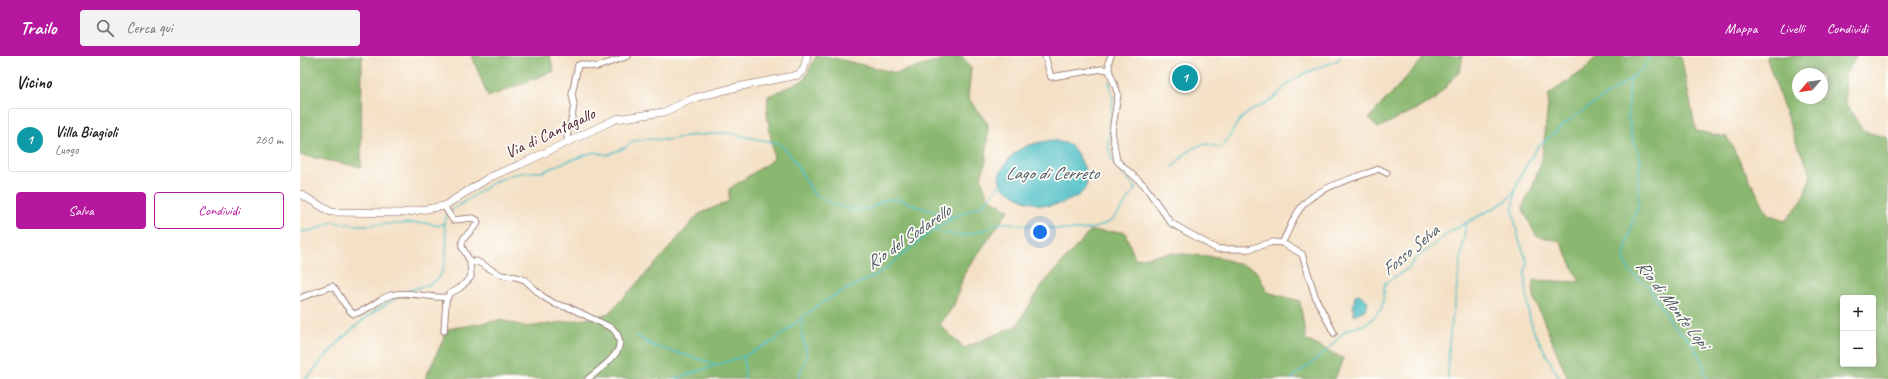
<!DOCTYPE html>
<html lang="it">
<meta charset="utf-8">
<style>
:root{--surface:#fff;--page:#f2f2f2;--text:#202124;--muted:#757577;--line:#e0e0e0;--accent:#b5179e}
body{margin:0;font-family:Caveat,sans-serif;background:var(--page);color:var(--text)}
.controls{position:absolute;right:12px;bottom:12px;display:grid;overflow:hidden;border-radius:4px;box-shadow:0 2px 6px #0003}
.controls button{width:36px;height:36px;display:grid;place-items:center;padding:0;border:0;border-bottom:1px solid var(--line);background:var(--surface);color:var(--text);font:20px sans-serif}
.compass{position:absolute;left:1492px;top:12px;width:36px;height:36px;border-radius:50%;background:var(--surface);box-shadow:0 2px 6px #0003;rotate:241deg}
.you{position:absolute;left:740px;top:176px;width:14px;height:14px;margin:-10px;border:3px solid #fff;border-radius:50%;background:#1a73e8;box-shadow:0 0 0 6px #1a73e833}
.badge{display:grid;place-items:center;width:26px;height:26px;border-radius:50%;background:var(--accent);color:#fff;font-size:13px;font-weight:700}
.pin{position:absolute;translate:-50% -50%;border:2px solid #fff;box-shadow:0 1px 4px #0006}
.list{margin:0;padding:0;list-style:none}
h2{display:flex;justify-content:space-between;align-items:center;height:52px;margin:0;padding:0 16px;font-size:17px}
h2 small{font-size:13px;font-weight:400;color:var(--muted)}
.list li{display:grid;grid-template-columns:26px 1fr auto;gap:12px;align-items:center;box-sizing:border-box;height:64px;margin:0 8px 8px;padding:0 8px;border:1px solid var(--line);border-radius:4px}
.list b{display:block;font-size:15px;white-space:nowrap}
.list p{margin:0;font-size:13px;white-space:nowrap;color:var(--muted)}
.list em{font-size:13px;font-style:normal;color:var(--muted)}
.actions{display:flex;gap:8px;padding:12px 16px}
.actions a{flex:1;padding:9px 0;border:1px solid var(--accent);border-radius:4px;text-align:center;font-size:14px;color:var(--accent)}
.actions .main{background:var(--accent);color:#fff}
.icon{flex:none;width:22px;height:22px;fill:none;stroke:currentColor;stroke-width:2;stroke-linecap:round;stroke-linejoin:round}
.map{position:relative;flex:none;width:1588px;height:323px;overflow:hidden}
header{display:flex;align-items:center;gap:24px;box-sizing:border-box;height:56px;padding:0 20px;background:var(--accent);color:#fff}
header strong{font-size:19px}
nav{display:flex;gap:22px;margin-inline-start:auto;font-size:14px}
.search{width:280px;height:36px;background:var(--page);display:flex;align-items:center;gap:10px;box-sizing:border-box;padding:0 14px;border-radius:4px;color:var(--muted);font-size:15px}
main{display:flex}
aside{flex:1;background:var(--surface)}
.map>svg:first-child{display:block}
.forest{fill:#8ab86f;stroke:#6a6c4d;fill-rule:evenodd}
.water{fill:#52c1c7;stroke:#4e7079}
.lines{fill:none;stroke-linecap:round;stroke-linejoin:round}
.stream{stroke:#52c1c7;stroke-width:1.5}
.minor-casing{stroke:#866361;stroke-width:7}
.tertiary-casing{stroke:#866361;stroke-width:8}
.minor{stroke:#fff;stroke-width:5.5}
.tertiary{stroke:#fff;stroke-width:7}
.labels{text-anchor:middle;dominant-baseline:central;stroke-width:3.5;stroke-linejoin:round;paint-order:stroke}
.street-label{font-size:17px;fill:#4a1f2b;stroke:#fdfcf7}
.water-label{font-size:18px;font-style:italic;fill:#4d5862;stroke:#fdfcf7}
</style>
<header>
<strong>Trailo</strong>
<div class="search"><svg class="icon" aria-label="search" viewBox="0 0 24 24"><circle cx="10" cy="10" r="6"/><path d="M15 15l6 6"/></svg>Cerca qui</div>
<nav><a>Mappa</a><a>Livelli</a><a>Condividi</a></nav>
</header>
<main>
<aside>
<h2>Vicino<small></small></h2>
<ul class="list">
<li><span class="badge" style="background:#0f9aa8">1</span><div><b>Villa Biagioli</b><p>Luogo</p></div><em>260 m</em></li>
</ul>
<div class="actions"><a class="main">Salva</a><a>Condividi</a></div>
</aside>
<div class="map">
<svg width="1588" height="323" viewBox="0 0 1588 323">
<rect width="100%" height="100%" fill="#fdfcf7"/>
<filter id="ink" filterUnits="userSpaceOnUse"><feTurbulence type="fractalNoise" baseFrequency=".025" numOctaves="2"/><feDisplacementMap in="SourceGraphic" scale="8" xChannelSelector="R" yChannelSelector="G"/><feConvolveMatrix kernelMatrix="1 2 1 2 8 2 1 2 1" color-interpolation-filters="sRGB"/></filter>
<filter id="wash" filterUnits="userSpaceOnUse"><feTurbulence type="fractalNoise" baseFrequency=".012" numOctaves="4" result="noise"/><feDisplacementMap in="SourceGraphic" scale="16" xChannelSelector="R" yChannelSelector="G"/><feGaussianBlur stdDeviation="0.9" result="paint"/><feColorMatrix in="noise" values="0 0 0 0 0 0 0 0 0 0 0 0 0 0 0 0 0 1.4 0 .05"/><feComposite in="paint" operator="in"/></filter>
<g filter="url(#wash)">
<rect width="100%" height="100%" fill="#f4e0c5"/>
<!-- forest -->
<path class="forest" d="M0,0H62L61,111L0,99Z
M172,0H250L254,15L188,41Z
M516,0H526L596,17L647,3L652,0H662L671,12L668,42L688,68L686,106L681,122L688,142L709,154L664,218L654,249L640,269L664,292L716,270L743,228L790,175L825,176L835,203L871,197L918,201L956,214L967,236L1000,245L1006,284L1043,302L1035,323H125L148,273L200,264L227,271L292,262L309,257L356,207L399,158L429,145V133L474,103L467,57L468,40L504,24Z
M1121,0H1163L1160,15L1133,45L1078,72L1069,62L1123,3Z
M1297,0H1381L1396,75L1427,81L1468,158L1485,165L1502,145L1511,119L1494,81L1466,0H1557L1545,18L1546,48L1563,75L1588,82V323H1268L1234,242L1233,224L1280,226L1260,185L1236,180L1222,151L1232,132L1242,103L1249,38L1284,14ZM1498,18H1522V42H1498ZM1543,242H1573V308H1543Z"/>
<!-- water -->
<path class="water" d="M752,84L770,88C778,98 788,113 787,127C786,134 781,138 776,141C754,153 737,152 715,139C710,136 704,133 701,128C700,126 699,122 699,119C713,92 724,89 752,84Z
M1059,238L1068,245L1066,253L1054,259L1053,253L1055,239Z"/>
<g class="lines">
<!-- stream -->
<path class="stream" d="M1330,24L1328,60L1332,82L1337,91L1340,104L1338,150L1331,170L1324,202L1329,215L1349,231L1370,266L1391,286L1402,305L1407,323
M873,111C881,101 893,89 907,88C911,88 916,91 919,92C932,83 931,73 941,63C949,54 959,51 970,45C977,41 982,33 988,28C1003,16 1021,11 1038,4L1040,0
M149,156L194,126L211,119L226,116H242L260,108L294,96L307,99L326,91L333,85L348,83L369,84L387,80L427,77L478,87L490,98L514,138L531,147L552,154L568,153L587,143L602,144L618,151L654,161
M633,174C654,180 662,182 683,174C689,172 697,167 703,167C735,167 787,186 814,162C822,154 829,142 836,132L815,109L811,102L808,87L813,42L809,25
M0,176L14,174L32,166L56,169L128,167L138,170L144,167L147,159
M108,235C116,231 125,231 132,227C149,219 148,182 144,167
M337,280L353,290L416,308
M444,301L445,323
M4,323L7,322C36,287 59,262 100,240
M375,323L444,300L474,285L515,251L539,237L580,217L633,174L654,161L683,149L701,128
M498,323L507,300L502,277L503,263
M991,323L1024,297L1046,274L1063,269L1071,264L1082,252L1085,227L1109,212L1115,203L1150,176L1166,167
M1148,323L1149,286L1166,167L1205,146L1215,135
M1260,323L1234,276L1229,260L1225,218L1227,205L1218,181L1213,155L1215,135L1221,118L1237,92L1267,66L1330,23L1344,11L1350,0"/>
</g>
</g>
<g filter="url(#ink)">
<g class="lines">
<defs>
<path id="minor" d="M745,0L751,21L802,13L809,14
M811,0L809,4V14L818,38L812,76L817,105L844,129L871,167L917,193H949L973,186L982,187L1002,198L1016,243L1034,277
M268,85L267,80L272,61L274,48L272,38L278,9L281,8L297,11L328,0
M144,150L153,164L173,162L177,164L178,167L164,182L162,186V191L170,205L171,221L160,232L149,238L146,245L144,275
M982,187C989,175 993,160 1003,149C1018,131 1057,121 1079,113L1087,117
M171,207L176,205L201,219L216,221L225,224L242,240L255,248L270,252L312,272C334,293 302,310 288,323
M0,242L32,230C41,238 44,252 54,258C68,255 78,243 91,239C109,234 129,243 148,241"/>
<path id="tertiary" d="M0,138L31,156L102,157L144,150L190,121L219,109L316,63L364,56L394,42L437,31L498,19L504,13L507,0"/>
</defs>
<!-- minor casing -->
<use href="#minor" class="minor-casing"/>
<!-- tertiary casing -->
<use href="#tertiary" class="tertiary-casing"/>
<!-- minor -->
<use href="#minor" class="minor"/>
<!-- tertiary -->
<use href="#tertiary" class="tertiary"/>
</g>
</g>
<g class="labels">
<!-- street labels -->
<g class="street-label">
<text transform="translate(250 77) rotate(-25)">Via di Cantagallo</text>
</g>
<!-- water labels -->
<g class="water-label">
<text x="752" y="117">Lago di Cerreto</text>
<text transform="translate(608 181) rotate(-35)">Rio del Sodarello</text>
<text transform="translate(1110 194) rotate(-40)">Fosso Selva</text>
<text transform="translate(1373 248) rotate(52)">Rio di Monte Lopi</text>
</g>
</g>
</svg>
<div class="controls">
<button>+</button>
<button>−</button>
</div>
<svg class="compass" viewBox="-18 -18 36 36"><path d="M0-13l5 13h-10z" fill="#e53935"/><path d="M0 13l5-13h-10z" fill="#757577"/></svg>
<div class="you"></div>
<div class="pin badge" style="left:885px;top:22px;background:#0f9aa8">1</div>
</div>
</main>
